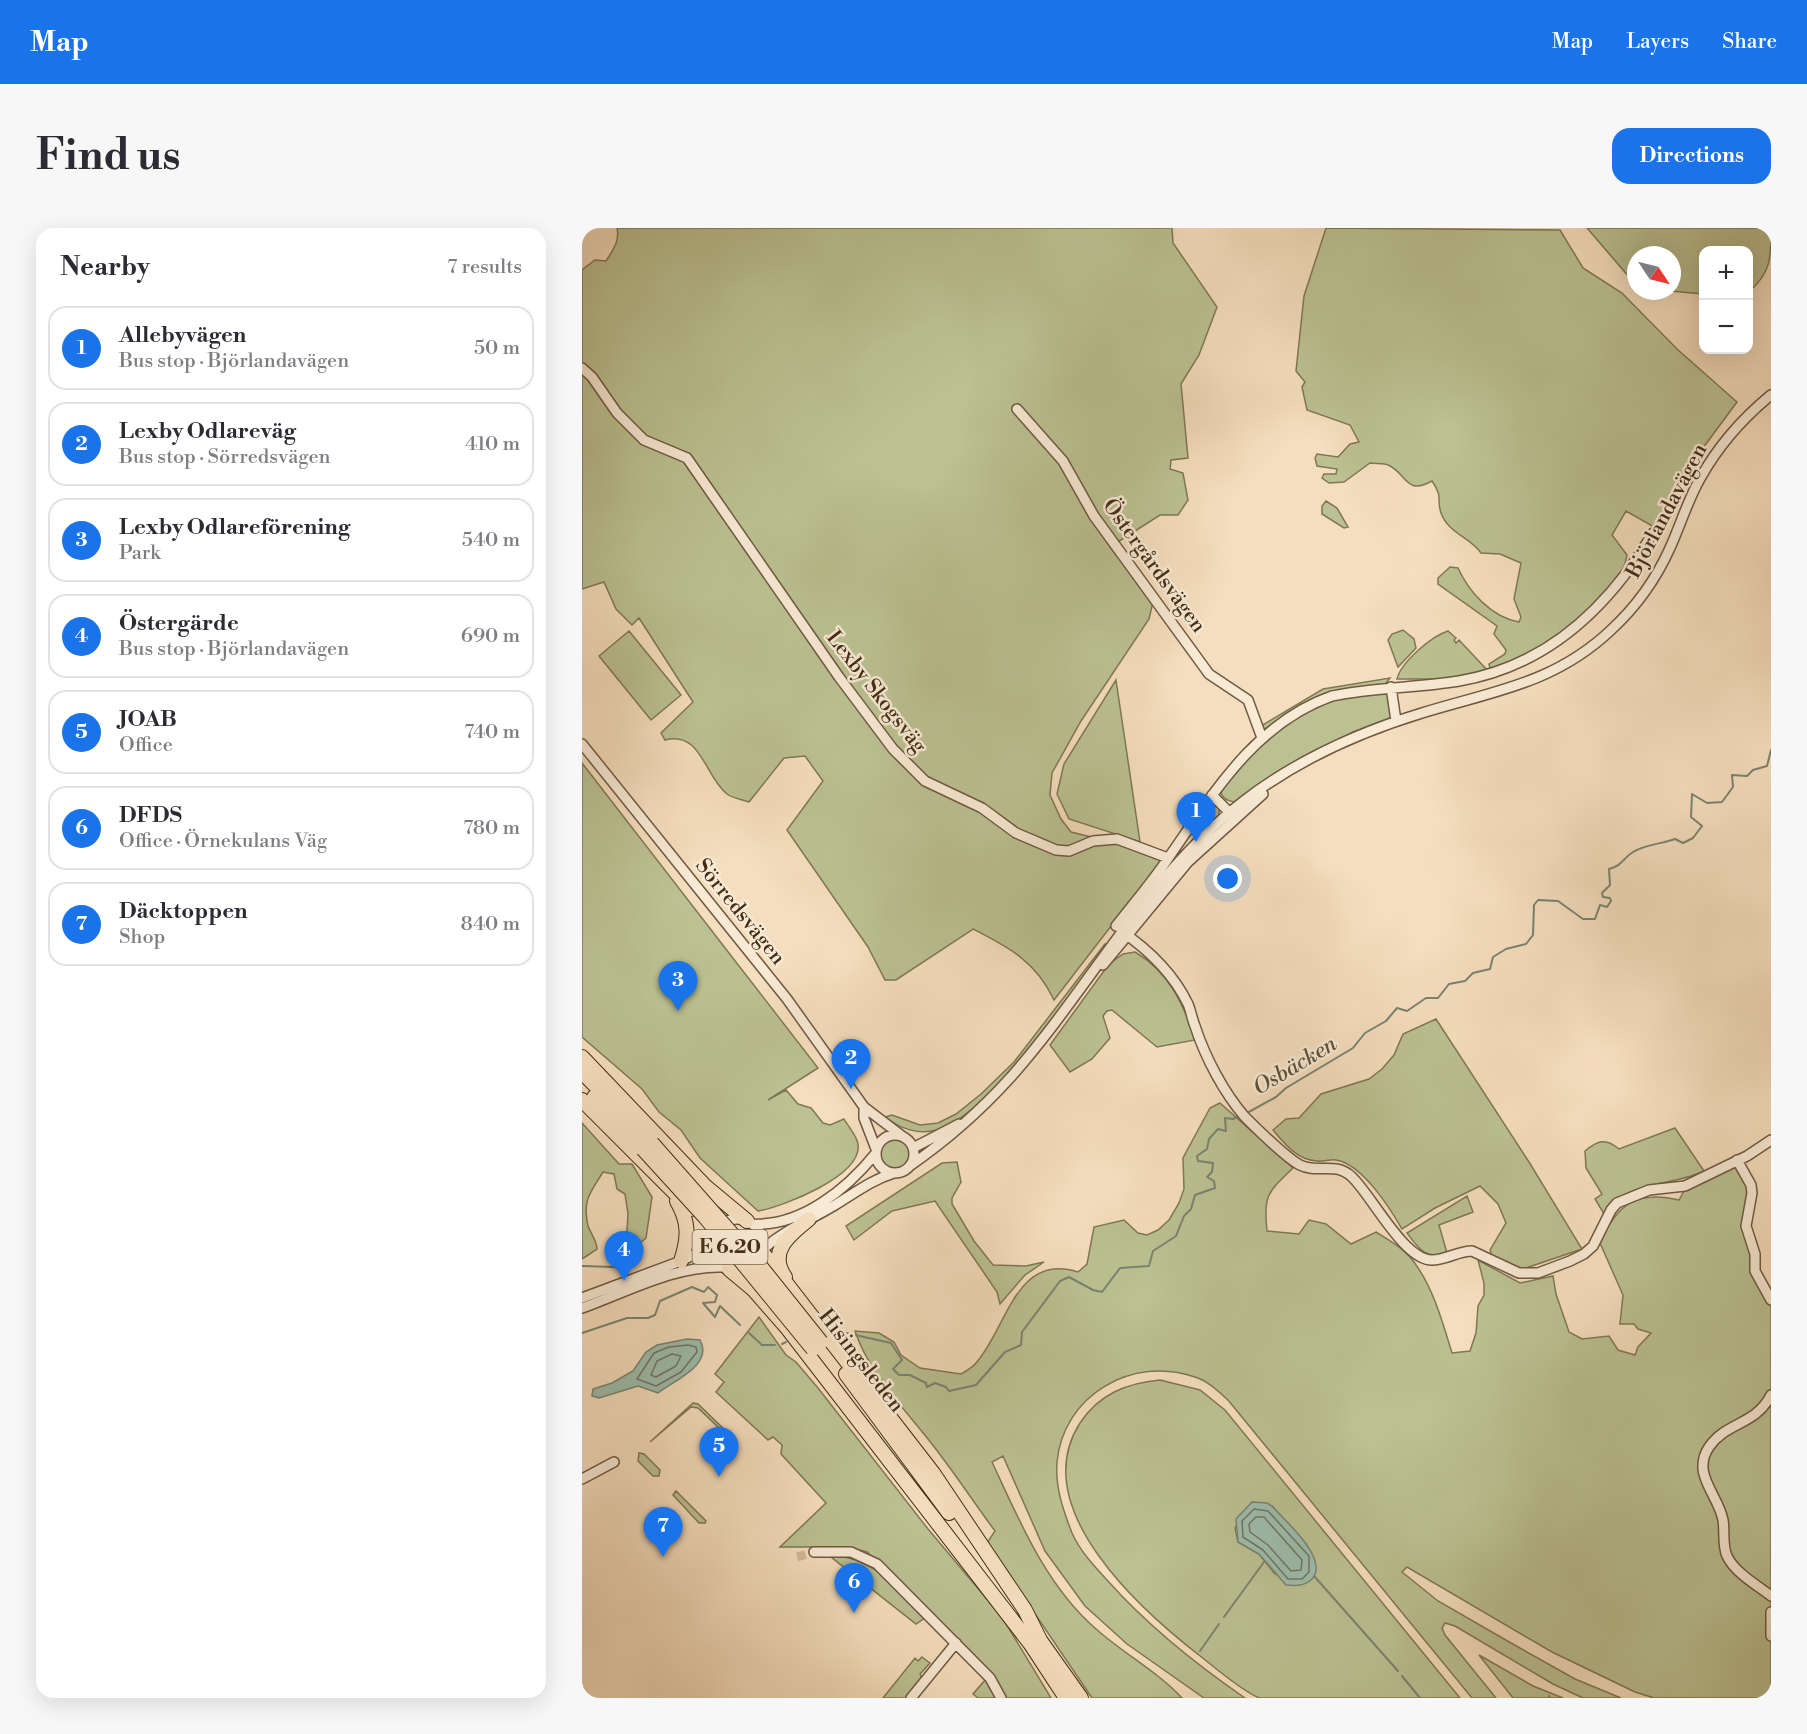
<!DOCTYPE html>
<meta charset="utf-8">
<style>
:root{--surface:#fff;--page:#f7f7f7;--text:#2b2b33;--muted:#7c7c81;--line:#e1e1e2;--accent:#1a73e8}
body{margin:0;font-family:"Libre Bodoni",serif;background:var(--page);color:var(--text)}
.controls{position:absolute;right:18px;top:18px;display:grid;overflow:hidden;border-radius:12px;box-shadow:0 6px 24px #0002}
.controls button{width:54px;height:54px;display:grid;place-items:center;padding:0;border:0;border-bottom:2px solid var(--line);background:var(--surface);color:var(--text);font:30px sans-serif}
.compass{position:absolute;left:1045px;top:18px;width:54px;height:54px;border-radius:50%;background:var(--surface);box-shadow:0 6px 24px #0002;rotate:125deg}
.you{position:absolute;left:646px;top:651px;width:21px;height:21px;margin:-15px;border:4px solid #fff;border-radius:50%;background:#1a73e8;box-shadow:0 0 0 9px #1a73e833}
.badge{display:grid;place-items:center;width:39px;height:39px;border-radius:50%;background:var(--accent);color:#fff;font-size:20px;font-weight:700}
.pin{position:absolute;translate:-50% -50px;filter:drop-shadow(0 2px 3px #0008)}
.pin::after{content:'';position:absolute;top:32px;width:21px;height:18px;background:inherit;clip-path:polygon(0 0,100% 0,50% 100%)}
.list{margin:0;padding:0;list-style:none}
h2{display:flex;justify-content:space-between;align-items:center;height:78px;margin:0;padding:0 24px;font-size:26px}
h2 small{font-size:20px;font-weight:400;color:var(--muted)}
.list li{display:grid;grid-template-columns:39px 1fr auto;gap:18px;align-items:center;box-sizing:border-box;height:84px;margin:0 12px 12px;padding:0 12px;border:2px solid var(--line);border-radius:18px}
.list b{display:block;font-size:22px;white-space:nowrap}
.list p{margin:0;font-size:20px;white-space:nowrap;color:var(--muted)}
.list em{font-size:20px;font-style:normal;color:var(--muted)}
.map{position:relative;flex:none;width:1189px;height:1470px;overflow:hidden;border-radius:18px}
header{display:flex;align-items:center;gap:36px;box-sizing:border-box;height:84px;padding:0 30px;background:var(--accent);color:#fff}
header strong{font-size:28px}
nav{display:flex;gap:33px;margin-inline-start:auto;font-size:21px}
.intro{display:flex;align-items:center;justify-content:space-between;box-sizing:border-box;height:144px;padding:0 36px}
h1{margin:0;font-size:42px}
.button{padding:15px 27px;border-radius:18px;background:var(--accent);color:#fff;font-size:21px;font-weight:700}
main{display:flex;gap:36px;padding:0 36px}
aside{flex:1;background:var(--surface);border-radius:18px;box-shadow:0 6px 24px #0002}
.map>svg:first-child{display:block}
.green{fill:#bbc192;stroke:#807754;stroke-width:1.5;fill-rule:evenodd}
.water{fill:#9dbdad;stroke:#798371;stroke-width:1.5}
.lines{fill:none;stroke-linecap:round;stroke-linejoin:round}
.shore{stroke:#707562;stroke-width:1.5}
.stream{stroke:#798371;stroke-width:2}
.minor-tunnel{stroke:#d2bb9d;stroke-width:9;stroke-dasharray:9 4.5;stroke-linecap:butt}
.minor-casing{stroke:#705941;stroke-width:12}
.highway-casing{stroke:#442d17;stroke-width:16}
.minor{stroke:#f8ead5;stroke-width:9}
.highway{stroke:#f5debe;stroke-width:14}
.highway-bridge-casing{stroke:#442d17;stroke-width:16;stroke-linecap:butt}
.highway-bridge{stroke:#f5debe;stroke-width:14}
.labels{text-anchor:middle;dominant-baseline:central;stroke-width:5;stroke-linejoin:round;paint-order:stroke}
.shield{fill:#f8ead5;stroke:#7a6650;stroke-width:1.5}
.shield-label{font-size:20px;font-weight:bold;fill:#442d17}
.street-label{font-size:21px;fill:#442d17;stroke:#f8ead5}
.water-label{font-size:22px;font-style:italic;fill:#5a513c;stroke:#f8ead5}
</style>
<header>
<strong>Map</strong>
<nav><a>Map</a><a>Layers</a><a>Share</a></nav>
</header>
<div class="intro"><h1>Find us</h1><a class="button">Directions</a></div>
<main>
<aside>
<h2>Nearby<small>7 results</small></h2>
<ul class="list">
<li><span class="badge">1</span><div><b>Allebyvägen</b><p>Bus stop · Björlandavägen</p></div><em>50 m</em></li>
<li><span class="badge">2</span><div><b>Lexby Odlareväg</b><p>Bus stop · Sörredsvägen</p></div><em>410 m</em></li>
<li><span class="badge">3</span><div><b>Lexby Odlareförening</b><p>Park</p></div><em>540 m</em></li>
<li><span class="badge">4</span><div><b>Östergärde</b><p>Bus stop · Björlandavägen</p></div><em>690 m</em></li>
<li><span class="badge">5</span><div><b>JOAB</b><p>Office</p></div><em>740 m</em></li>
<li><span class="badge">6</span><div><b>DFDS</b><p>Office · Örnekulans Väg</p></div><em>780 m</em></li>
<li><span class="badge">7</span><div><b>Däcktoppen</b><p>Shop</p></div><em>840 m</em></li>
</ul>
</aside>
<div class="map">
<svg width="1189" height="1470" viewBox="0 0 1189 1470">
<rect width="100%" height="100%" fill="#f5debe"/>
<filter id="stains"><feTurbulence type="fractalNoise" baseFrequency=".00333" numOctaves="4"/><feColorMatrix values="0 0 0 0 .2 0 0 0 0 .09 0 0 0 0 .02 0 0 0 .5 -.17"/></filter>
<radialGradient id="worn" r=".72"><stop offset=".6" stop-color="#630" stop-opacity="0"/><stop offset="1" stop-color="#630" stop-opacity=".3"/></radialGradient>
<!-- green -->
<path class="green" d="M35,0H590L591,15L635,79L617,127L599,156L606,230L589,232L588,241L601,245L606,272L596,287H578L528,319L571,374L567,391L499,493L470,545L468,567L479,591L489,604L554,620L580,632L472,772C454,733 426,719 391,701L314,752H303L286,719L205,602L241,553L223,528L202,530L167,574C161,572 150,570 145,566C123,549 119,502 83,512L79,505L111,474L57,390L50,397L34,381L22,354L0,361V42L13,32L24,33C31,22 38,13 35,0Z
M744,0L978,2L1001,40L1040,65L1095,121L1155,174L1118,224L1072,299L1044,283L1030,307L1045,327C1040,363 988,402 959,421C945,429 927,435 912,442L908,440L907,436L923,426L924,422L912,406L915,398L856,356V350L868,339L876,340C887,364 909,389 937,394L939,389L932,371L939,335L918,326L899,325C889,310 866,305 859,285C854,270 862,271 850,253C823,268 825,245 806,237C802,235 793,236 788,235L762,254L747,255L740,250L742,246H754L755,241L735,238L733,230L735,226L756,229L768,216L777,214L768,197L725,182L720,159L723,154L714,143L722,68Z
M1005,0H1189C1189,31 1189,44 1167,64L1166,22H1122L1121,66L1088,63H1090V27H1054V57Z
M744,273L755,280L766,299L762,300L740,286V278Z
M821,402L832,411L834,420L816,439L806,412L810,406Z
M47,403L99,467L69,492L17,428Z
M866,403L874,410L872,412L874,415L877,412L907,444L862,451H815C819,434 850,408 866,403Z
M808,450L803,456L744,465L683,501L679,498L741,461Z
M534,452L558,614L487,591L475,566L482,536Z
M805,465L810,489L771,504L717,532L653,574C645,573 639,570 638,561C664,526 700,492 741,475C761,467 784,467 805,465Z
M0,535L236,840L186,872L204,862L216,876L229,880L241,895L248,897L262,891C266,898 275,908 276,916C281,948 200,979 176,983L118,930L99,902L77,884L60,861L0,809Z
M627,575L637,580V588L610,605L607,602Z
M523,716L524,718C490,764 409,886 355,902C337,907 318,901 303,889L310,887L338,897L356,895L374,886L399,866L432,834Z
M553,724C586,743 602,776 613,812L575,819L530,782L525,783L521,788L528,810L510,831L488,844L468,817L527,736L541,726Z
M854,791L947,934L1000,1021L941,1041L910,1029L908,1022L924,995L916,976L898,958L853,980L820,1001C808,980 780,936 754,932C748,931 741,934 735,933C715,932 703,916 691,902L704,891L717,890L739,866L787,851L800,841L812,827L821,806Z
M638,875L711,940C686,964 681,967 685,1003L717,1006L727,992L744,996L769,1016L794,1004C808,1013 825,1022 834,1037C852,1062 861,1096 870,1125L888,1123L894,1105L896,1078L902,1067V1055L896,1032L938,1055L971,1048L974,1066L987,1104L1000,1111L1027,1108L1036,1122L1053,1127L1056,1119L1069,1105L1056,1101L1052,1096H1038L1041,1067L1018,1015C1035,976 1054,962 1097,972L1102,963L1153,939L1167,961L1160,998L1189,1079V1470H1072L1053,1464L970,1424L825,1339L820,1344L856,1373L929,1415L993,1451L1039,1470H1001L971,1456L873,1398L863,1395L860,1400L863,1407L914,1470H890L646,1172C636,1163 626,1153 613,1149C551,1127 481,1167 475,1234C473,1259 481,1282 490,1305C498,1323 512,1338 525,1352C566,1398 612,1435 663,1470H622L545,1416L503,1378L463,1323L421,1228L410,1234C437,1292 464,1358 514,1401C542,1426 575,1443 600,1470H510L405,1315L413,1303C393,1276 374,1247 353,1220C325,1183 288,1148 273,1103L297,1105L312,1114L319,1127L338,1140L379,1146C384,1143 390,1140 394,1135C425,1101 433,1024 496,1044L505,1036L512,999L542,992L556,1005L565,1007L576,1002L587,992L597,975L602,961L601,930L628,880Z
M0,895L37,936H50L70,969L64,1010L51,1021L44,1018L46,986L43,966L35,961L32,946L21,944C9,964 0,971 6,998C9,1006 15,1013 15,1021L0,1031Z
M1093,900L1122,943C1090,959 1042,952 1022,986L1013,971L1020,966L1004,940L1003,923C1016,912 1024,910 1037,921Z
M297 926a16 16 0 1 1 32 0a16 16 0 1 1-32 0Z
M375,934L379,954L370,970V976L392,1013L411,1037L444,1038L462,1034L443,1047L418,1076L415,1064L353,973L310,983L272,1012L264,998L360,935Z
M885,968L891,984L857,997L865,1025C844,1032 837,1021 825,1005Z
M177,1089L204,1127L214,1134L236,1160L346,1301L420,1389L469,1470H424L411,1448L285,1324L265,1319H198L244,1275L199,1226L200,1217L191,1209L186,1212L134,1164L142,1154L133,1146Z
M578,1152L618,1162L643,1182L878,1470C830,1470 781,1470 733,1470C716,1470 694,1470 678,1470C667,1467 633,1440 622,1431C562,1385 443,1281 498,1195C517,1166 545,1155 578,1152ZM670,1274L690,1278L715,1307L693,1346L677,1326L656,1314L653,1300Z
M111,1175L116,1176L147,1206L141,1212L139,1202L116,1180L109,1179L68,1214Z
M57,1225L62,1226L78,1242L77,1248H71L56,1233Z
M94,1263L124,1293L123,1295H117L91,1267Z
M249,1329C290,1325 317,1364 343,1390L334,1396Z
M897,1427L951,1458L981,1470H931Z
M340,1429L348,1435L338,1446L340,1450L324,1470H301L333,1430L336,1433Z
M404,1451L417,1470H396L391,1466Z"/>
<!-- water -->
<path class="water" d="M105,1111L118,1112C132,1137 91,1153 76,1165L56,1158L17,1170L10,1168L11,1161L30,1155L51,1143L64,1124L75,1117Z
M670,1274L685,1275L690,1278C703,1293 748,1331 730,1351C723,1358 714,1358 704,1357L677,1326L656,1314L654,1291Z"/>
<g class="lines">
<!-- shore -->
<path class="shore" d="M106,1117L114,1119L115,1124L99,1144L74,1158L55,1151L72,1125L87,1119Z
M90,1126L99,1128L94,1138L74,1149L69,1147L75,1133Z
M672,1281L686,1283L727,1328V1344L720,1351H706L681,1322L661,1309L660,1293Z
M674,1289H682L720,1332L719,1342L709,1343L686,1317L668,1304L667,1296Z"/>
<!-- stream -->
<path class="stream" d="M665,885L694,869L704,860L771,820L783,805L804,793L815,780L825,783L844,770H856L867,756L883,753L891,745L908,741L911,729L924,721L944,716L951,707L952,677L956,672L976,673L1001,691H1013L1018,677L1025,679L1029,673L1028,670L1021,669L1020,665L1028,657L1027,641C1040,638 1041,630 1051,624C1064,616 1080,616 1093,611L1101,615L1111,610L1120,598L1109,589L1110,566L1125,575L1140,574L1151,559L1150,547L1165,548L1171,542L1185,538L1189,522
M0,1038L33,1039L40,1042
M0,1105L45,1090H66L73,1087L78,1073L110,1059L122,1064L126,1059L135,1067L133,1074L121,1075L133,1089L138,1078L158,1097
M167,1105L180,1117H193
M264,1105L309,1115L320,1132L311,1141L317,1147H328L344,1155L345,1159L353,1155L364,1159L367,1163L394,1157L423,1124L439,1117L440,1104L478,1053L487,1049L511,1062L520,1064L538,1040L567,1038L571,1023L594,1008L602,988L609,981L613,967L633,960L632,953L625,949L630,944L631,935L616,933L615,928L625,921L627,911L636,901L644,903L643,890L651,891L659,887
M200,1116L204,1114
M732,1348L816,1443
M642,1389L682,1334
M618,1423L637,1396
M820,1448L838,1470
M967,1468L968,1470"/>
<!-- minor-tunnel -->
<path class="minor-tunnel" d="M215,1329L232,1324"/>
<defs>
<path id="minor" d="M0,140L10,149L35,185L62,212L105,230L257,449L311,521L343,553L400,580L434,605L474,622L487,623L511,613L535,611L586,630
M435,181L481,233L512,288L627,446L666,472L680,510
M809,459L814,493
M0,516L205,771L282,879L320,908
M630,567L651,588
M534,698C552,675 571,653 587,629C631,566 673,495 750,468C792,459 835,460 877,453C966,438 1027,379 1071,305
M539,703C567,722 591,745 606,776C609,783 610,791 613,798C623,829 642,865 663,889C674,900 706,931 718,937C735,946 753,933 770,949C790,968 822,1032 850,1032C864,1032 876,1023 890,1023L937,1045H956L988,1033L1002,1026L1011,1018L1029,982L1035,975L1067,962L1103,958L1165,928L1189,912
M521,737L606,634L681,566
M282,879V890L294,921
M294 926a19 19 0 1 1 38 0a19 19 0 1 1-38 0Z
M331,920L377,896
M1155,932L1169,957L1170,965L1164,998L1173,1026V1043L1189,1072
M329,937C365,912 398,883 428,850C509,759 564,648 663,572C714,533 778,504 840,485C911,463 972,456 1029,402C1054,379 1074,351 1088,320C1099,296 1106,271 1119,249C1137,217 1161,190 1189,167
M129 1017a26 26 0 1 1 52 0a26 26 0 1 1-52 0Z
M170,996C219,999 265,961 294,925
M181,1021C203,1002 228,992 253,977C273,965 289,952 312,945
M0,1070L99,1033L113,1026L131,1010
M0,1080C45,1064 93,1037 142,1039
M1189,1167C1173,1198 1145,1193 1127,1219C1109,1246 1136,1266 1141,1292C1143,1303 1140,1317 1145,1328C1153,1345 1175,1357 1189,1368
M0,1251L32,1234
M232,1324H269L295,1336L408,1450L419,1470
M1189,1384V1408
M329,1470L374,1415"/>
<path id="highway" d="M0,829L124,959L165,993
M0,844L70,915
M12,869L61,921
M0,872L109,981
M95,973C107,994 107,1009 99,1033
M180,1024L351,1245L443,1382L459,1414
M147,1041L171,1061L206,1101L451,1419
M203,1049C185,1024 208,1006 227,991
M264,1146L367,1285
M455,1408L499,1470
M446,1412L484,1470"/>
</defs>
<!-- minor casing -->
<use href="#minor" class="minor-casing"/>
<!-- highway casing -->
<use href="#highway" class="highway-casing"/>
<!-- minor -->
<use href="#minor" class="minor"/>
<!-- highway -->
<use href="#highway" class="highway"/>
<defs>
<path id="highway-bridge" d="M70,915L179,1039L239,1114
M61,921L123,989L231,1121"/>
</defs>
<!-- highway-bridge casing -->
<use href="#highway-bridge" class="highway-bridge-casing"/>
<!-- highway-bridge -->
<use href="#highway-bridge" class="highway-bridge"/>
</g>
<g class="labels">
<!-- shield labels -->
<rect class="shield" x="110.5" y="1002" width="75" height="34" rx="4.5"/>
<g class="shield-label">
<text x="148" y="1019">E 6.20</text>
</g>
<!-- street labels -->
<g class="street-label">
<text transform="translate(1085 283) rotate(-62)">Björlandavägen</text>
<text transform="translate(572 338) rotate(54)">Östergårdsvägen</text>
<text transform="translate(294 464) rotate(52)">Lexby Skogsväg</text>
<text transform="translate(158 684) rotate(51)">Sörredsvägen</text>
<text transform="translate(279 1133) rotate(52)">Hisingsleden</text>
</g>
<!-- water labels -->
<g class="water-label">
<text transform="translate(713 838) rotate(-31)">Osbäcken</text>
</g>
</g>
<rect width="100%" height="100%" filter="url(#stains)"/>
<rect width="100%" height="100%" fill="url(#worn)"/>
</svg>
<div class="controls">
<button>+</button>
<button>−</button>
</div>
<svg class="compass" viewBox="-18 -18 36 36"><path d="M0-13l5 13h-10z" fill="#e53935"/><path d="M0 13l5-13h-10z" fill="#7c7c81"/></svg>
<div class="you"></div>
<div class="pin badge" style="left:614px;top:614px">1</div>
<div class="pin badge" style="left:269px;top:861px">2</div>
<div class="pin badge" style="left:96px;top:783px">3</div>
<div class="pin badge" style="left:42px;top:1053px">4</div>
<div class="pin badge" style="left:137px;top:1249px">5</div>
<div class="pin badge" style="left:272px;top:1385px">6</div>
<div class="pin badge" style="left:81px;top:1329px">7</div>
</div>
</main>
